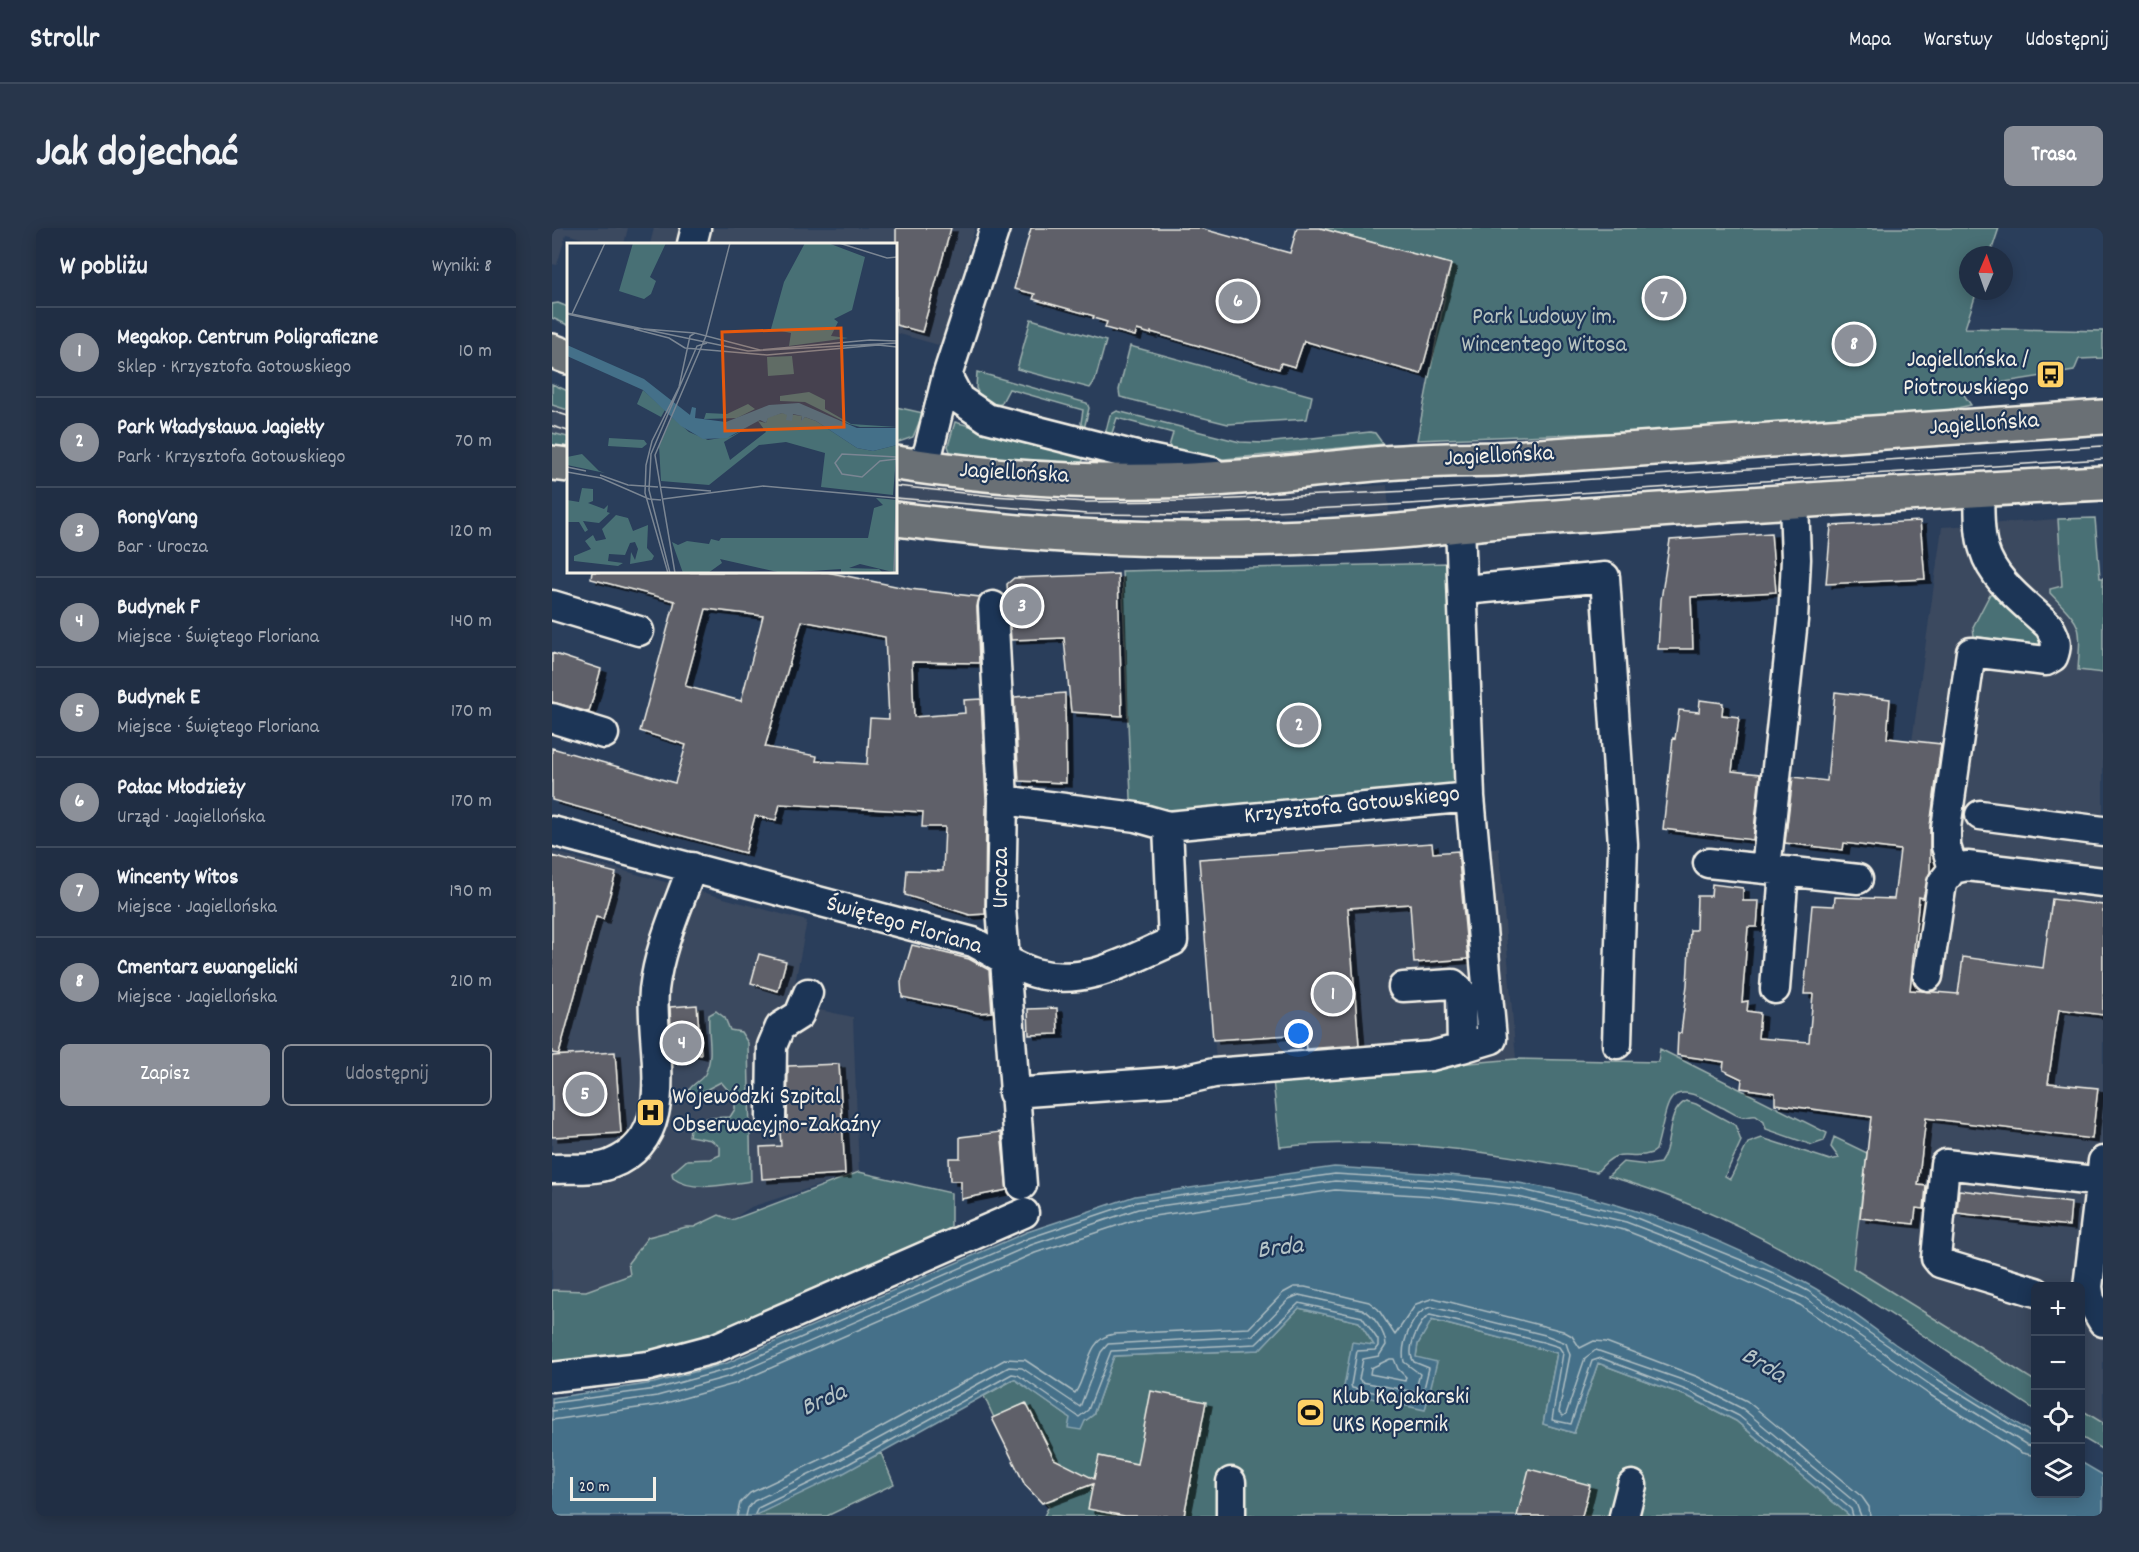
<!DOCTYPE html>
<html lang="pl">
<meta charset="utf-8">
<style>
:root{--surface:#202e44;--page:#28364b;--text:#f1f3f6;--muted:#a2a8b2;--line:#3d4a5d;--accent:#8c9099}
body{margin:0;font-family:Dekko,sans-serif;background:var(--page);color:var(--text)}
.controls{position:absolute;right:18px;bottom:18px;display:grid;overflow:hidden;border-radius:9px;box-shadow:0 3px 15px #0003}
.controls button{width:54px;height:54px;display:grid;place-items:center;padding:0;border:0;border-bottom:2px solid var(--line);background:var(--surface);color:var(--text);font:30px sans-serif}
.compass{position:absolute;left:1407px;top:18px;width:54px;height:54px;border-radius:50%;background:var(--surface);box-shadow:0 3px 15px #0003;rotate:2deg}
.scale{position:absolute;left:18px;bottom:15px;width:86px;box-sizing:border-box;padding-left:6px;border:3px solid #f4f1e8;border-top:0;font-size:16px;line-height:21px;white-space:nowrap;color:#f4f1e8;-webkit-text-stroke:4px #1d3557;paint-order:stroke}
.you{position:absolute;left:747px;top:806px;width:21px;height:21px;margin:-15px;border:4px solid #fff;border-radius:50%;background:#1a73e8;box-shadow:0 0 0 9px #1a73e833}
.badge{display:grid;place-items:center;width:39px;height:39px;border-radius:50%;background:var(--accent);color:#fff;font-size:20px;font-weight:700}
.pin{position:absolute;translate:-50% -50%;border:3px solid #fff;box-shadow:0 2px 6px #0006}
.list{margin:0;padding:0;list-style:none}
h2{display:flex;justify-content:space-between;align-items:center;height:78px;margin:0;padding:0 24px;font-size:26px}
h2 small{font-size:20px;font-weight:400;color:var(--muted)}
.list li{display:grid;grid-template-columns:39px 1fr auto;gap:18px;align-items:center;box-sizing:border-box;height:90px;padding:0 24px;border-top:2px solid var(--line)}
.list b{display:block;font-size:22px;white-space:nowrap}
.list p{margin:0;font-size:20px;white-space:nowrap;color:var(--muted)}
.list em{font-size:20px;font-style:normal;color:var(--muted)}
.actions{display:flex;gap:12px;padding:18px 24px}
.actions a{flex:1;padding:14px 0;border:2px solid var(--accent);border-radius:9px;text-align:center;font-size:21px;color:var(--accent)}
.actions .main{background:var(--accent);color:#fff}
.icon{flex:none;width:33px;height:33px;fill:none;stroke:currentColor;stroke-width:2;stroke-linecap:round;stroke-linejoin:round}
.map{position:relative;flex:none;width:1551px;height:1288px;overflow:hidden;border-radius:9px}
header{display:flex;align-items:center;gap:36px;box-sizing:border-box;height:84px;padding:0 30px;background:var(--surface);border-bottom:2px solid var(--line)}
header strong{font-size:28px}
nav{display:flex;gap:33px;margin-inline-start:auto;font-size:21px}
.intro{display:flex;align-items:center;justify-content:space-between;box-sizing:border-box;height:144px;padding:0 36px}
h1{margin:0;font-size:42px}
.button{padding:15px 27px;border-radius:9px;background:var(--accent);color:#fff;font-size:21px;font-weight:700}
main{display:flex;gap:36px;padding:0 36px}
aside{flex:1;background:var(--surface);border-radius:9px;box-shadow:0 3px 15px #0003}
.map>svg:first-child{display:block}
.built{fill:#3a485f}
.green{fill:#487075;stroke:#9eb0ae;stroke-width:1.5}
.water{fill:#447089;stroke:#8aa4af;stroke-width:1.5}
.lines{fill:none;stroke-linecap:round;stroke-linejoin:round}
.shore{stroke:#aebdc2;stroke-width:1.5}
.building{fill:#5e6169;stroke:#f4f1e8;stroke-width:1.5;fill-rule:evenodd;filter:url(#shadow)}
.minor-casing{stroke:#f4f1e8;stroke-width:33}
.major-casing{stroke:#f4f1e8;stroke-width:38}
.minor{stroke:#1d3557;stroke-width:28}
.major{stroke:#6a7074;stroke-width:33}
.tram{stroke:#f4f1e8;stroke-width:1.5}
.labels{text-anchor:middle;dominant-baseline:central;stroke-width:4.5;stroke-linejoin:round;paint-order:stroke}
.park-label{font-size:24px;fill:#b8c4c0;stroke:#1d3557}
.poi-label{font-size:24px;fill:#f4f1e8;stroke:#1d3557;text-anchor:start}
.street-label{font-size:24px;fill:#f4f1e8;stroke:#1d3557}
.water-label{font-size:26px;font-style:italic;fill:#b6c4c7;stroke:#1d3557}
.inset-road{fill:none;stroke:#7b8693;stroke-width:1.5}
.view{fill:#e8590c;fill-opacity:0.15;stroke:#e8590c;stroke-width:3}
.inset-edge{fill:none;stroke:#f4f1e8;stroke-width:3}
</style>
<header>
<strong>Strollr</strong>
<nav><a>Mapa</a><a>Warstwy</a><a>Udostępnij</a></nav>
</header>
<div class="intro"><h1>Jak dojechać</h1><a class="button">Trasa</a></div>
<main>
<aside>
<h2>W pobliżu<small>Wyniki: 8</small></h2>
<ul class="list">
<li><span class="badge">1</span><div><b>Megakop. Centrum Poligraficzne</b><p>Sklep · Krzysztofa Gotowskiego</p></div><em>10 m</em></li>
<li><span class="badge">2</span><div><b>Park Władysława Jagiełły</b><p>Park · Krzysztofa Gotowskiego</p></div><em>70 m</em></li>
<li><span class="badge">3</span><div><b>RongVang</b><p>Bar · Urocza</p></div><em>120 m</em></li>
<li><span class="badge">4</span><div><b>Budynek F</b><p>Miejsce · Świętego Floriana</p></div><em>140 m</em></li>
<li><span class="badge">5</span><div><b>Budynek E</b><p>Miejsce · Świętego Floriana</p></div><em>170 m</em></li>
<li><span class="badge">6</span><div><b>Pałac Młodzieży</b><p>Urząd · Jagiellońska</p></div><em>170 m</em></li>
<li><span class="badge">7</span><div><b>Wincenty Witos</b><p>Miejsce · Jagiellońska</p></div><em>190 m</em></li>
<li><span class="badge">8</span><div><b>Cmentarz ewangelicki</b><p>Miejsce · Jagiellońska</p></div><em>210 m</em></li>
</ul>
<div class="actions"><a class="main">Zapisz</a><a>Udostępnij</a></div>
</aside>
<div class="map">
<svg width="1551" height="1288" viewBox="0 0 1551 1288">
<defs>
<filter id="shadow"><feDropShadow dx="6" dy="4" stdDeviation="0" flood-color="#0009"/></filter>
</defs>
<rect width="100%" height="100%" fill="#2a3e5b"/>
<filter id="ink" filterUnits="userSpaceOnUse"><feTurbulence type="fractalNoise" baseFrequency=".0167" numOctaves="2"/><feDisplacementMap in="SourceGraphic" scale="12" xChannelSelector="R" yChannelSelector="G"/><feConvolveMatrix kernelMatrix="1 2 1 2 8 2 1 2 1" color-interpolation-filters="sRGB"/></filter>
<g filter="url(#ink)">
<!-- built -->
<path class="built" d="M0,0H76L72,16H51L14,6L5,37L0,36Z
M102,0H423L390,118L344,105V16H98Z
M0,177L16,182V209L0,205Z
M344,253L488,267L542,270L661,268L835,257L837,283L661,290L540,289L344,274Z
M1506,291L1510,358L1498,365L1525,394L1529,402L1526,442L1551,445V1195L1529,1181L1528,1058H1484L1483,1153L1301,1040L1360,513L1390,299Z
M880,615L881,625L947,620L964,831L666,857L647,631Z
M0,623L255,693L239,776L301,789L307,944L199,979L124,1029L34,1063L0,1062Z"/>
<!-- green -->
<path class="green" d="M768,0H1447L1438,27H1416V63H1425L1413,100L1551,103V130L1527,131L1522,143L1408,161L1419,177L1340,194L865,212L899,36Z
M6,75L16,79V97L0,90V76Z
M479,91L554,113L543,153L538,160L465,141Z
M578,118L760,168L755,191L676,196L568,169L567,162Z
M425,144L535,175L537,180L532,201L529,195L531,182L457,161L449,176L443,177L430,172L424,160Z
M0,156L16,163V182L0,177Z
M344,179L371,185L361,209L344,215Z
M565,183L688,214L712,215L818,204L823,205L831,216L672,231L616,222L621,205L565,190L560,205L553,207L558,187Z
M403,194L532,229L529,238L400,229L396,218Z
M0,205L16,209V222L0,220Z
M1543,290L1548,350H1551V445L1526,442C1529,394 1531,400 1498,365V361L1510,358L1506,291Z
M897,335L918,569L584,589L579,570L570,343Z
M1441,365L1490,411L1489,416L1484,418L1422,408L1421,399L1438,366Z
M164,783L173,790L178,802L189,804L196,815L199,953C176,956 140,965 121,950L120,945L135,932L159,931L168,927V919L159,912L137,908L138,901L154,890L178,889L183,881V870L169,854L140,869L136,863C141,855 149,853 153,846C163,826 155,808 157,787Z
M1108,821L1275,905L1272,913L1260,917L1214,901L1212,894L1204,888C1199,887 1195,890 1190,889C1185,889 1175,881 1169,879C1111,847 1118,873 1104,922L1100,925C1075,934 1069,915 1045,944C941,923 835,908 728,919L721,852L964,831L1106,834Z
M1134,873L1144,876L1183,897L1189,913L1173,948L1178,951L1196,915L1210,910L1278,932L1287,930L1279,919L1282,909L1315,925L1301,1040L1483,1153V1182C1349,1094 1213,992 1056,948L1071,934L1096,937L1108,935C1121,918 1113,884 1134,873Z
M307,944L399,965V1008L155,1115L0,1144V1062L34,1063L78,1047L76,1035L96,1009L134,999H142L167,987L180,992Z
M747,1080L807,1094L822,1117L864,1129L866,1116L879,1092L1005,1125L991,1196L1022,1205L1046,1135L1137,1169L1184,1193L1298,1288H492L497,1278L473,1257L432,1168L463,1151L518,1190L533,1193L541,1187L562,1128L707,1122Z
M1528,1181L1551,1195V1222L1529,1209Z
M329,1225L342,1256L275,1288H202Z"/>
<!-- water -->
<path class="water" d="M782,939C844,943 906,946 967,955C1068,971 1168,1009 1257,1057C1287,1073 1315,1096 1343,1116C1389,1147 1436,1177 1483,1207L1484,1266H1528L1529,1234L1551,1247V1288H1298L1184,1193L1137,1169L1046,1135L1022,1205L991,1196L1005,1125L880,1092L866,1116L864,1129L885,1134L873,1182L791,1164L800,1114L822,1117L807,1094L747,1080L707,1122L562,1128L541,1187L533,1193L529,1202L516,1200L518,1190L462,1151L290,1246L202,1288H0V1170L102,1155L175,1135L475,1004L583,968Z"/>
<g class="lines">
<!-- shore -->
<path class="shore" d="M838,1131H842L846,1141L854,1149L853,1153L818,1146L819,1140Z
M0,1175L104,1161L177,1141L477,1010L584,974L783,946L882,952L967,961L1077,987L1219,1044L1256,1063L1385,1151L1484,1212
M0,1183L105,1168L179,1148L479,1017L586,981L783,953L881,959L966,969L1074,994L1129,1015L1253,1070L1380,1158L1475,1217L1484,1219
M0,1192L107,1177L182,1156L483,1025L588,990L783,962L881,968L965,978L1072,1002L1126,1023L1248,1077L1375,1165L1470,1225L1484,1228
M185,1288L188,1275L198,1265L280,1226L454,1131L473,1132L523,1165C537,1146 533,1110 562,1106L697,1100L731,1065L742,1059H753L817,1074L826,1081L843,1107L864,1076L882,1070L1011,1103L1020,1108L1028,1120L1042,1113L1054,1114L1146,1149L1195,1173L1310,1269L1317,1279L1318,1288
M194,1288L196,1280L202,1273L284,1234L457,1139L470,1140L528,1179L549,1124L556,1116L701,1108L737,1071L747,1067L810,1081C821,1086 833,1104 834,1117L827,1128L811,1131L807,1151L810,1154L863,1164L868,1146L852,1134C848,1116 861,1082 880,1079L993,1107L1014,1115L1018,1127L1007,1184L1011,1188L1014,1186L1033,1130L1044,1122L1142,1156L1191,1181L1304,1275L1309,1288
M202,1288L206,1280L287,1241L460,1146L466,1147L527,1189L536,1182L559,1123L704,1116L747,1075L810,1089L826,1112V1118L823,1122L805,1123L799,1157L800,1160L869,1173L877,1140L862,1134C853,1122 867,1093 878,1087L991,1114L1007,1119L1011,1125L1000,1192L1019,1196L1040,1133L1049,1130L1139,1164L1187,1188L1299,1281L1301,1288"/>
</g>
<!-- building -->
<path class="building" d="M344,0H399L370,104L344,97Z
M479,0H647L738,25L745,0H768L899,36L869,146L752,113L743,139L729,135L727,141L599,104V106L585,102L583,108L553,100L555,94L541,90L542,88L481,71L483,66L462,61Z
M1368,293L1373,351L1274,356L1279,298Z
M1219,305L1224,364L1139,369L1141,421H1106L1109,372L1118,312Z
M40,344H275L358,361L428,369L425,379L427,435L360,434L362,489L413,485L412,472L429,471L434,572L433,686L418,687L353,667L355,642L391,643L393,599H370L371,584L228,576L224,592L203,588L193,625L0,572V520L123,555L134,517L88,503L123,373L39,351ZM154,381L211,388L189,473L133,458ZM250,393L333,409L337,491L318,490L315,536L264,533L265,528L213,519Z
M566,346L570,488L519,484L512,410L459,412L455,356L462,350Z
M0,425L49,441L37,484L0,474Z
M1283,464L1338,471L1335,510L1389,516L1378,598V644L1371,670L1367,669L1358,762L1406,766L1411,729L1491,740L1500,671L1551,677V787L1507,781L1496,855L1546,860L1540,911L1374,890L1366,957L1374,958L1372,981L1364,980L1362,996L1308,990L1319,889L1223,876V865L1189,860L1190,851L1171,842L1172,834L1125,827L1126,805H1129L1135,757L1138,702H1144L1145,668H1159L1160,656L1191,660V673H1207L1205,699H1196L1190,774L1196,773L1195,783L1208,785L1206,810L1257,814L1261,766H1252L1260,677L1282,678L1283,669L1342,671L1348,622L1292,615L1291,622L1233,615L1241,549L1275,553Z
M513,465L514,555L467,553L462,469Z
M1148,472L1171,475L1170,487L1187,489L1180,543L1208,546L1201,612L1111,601L1121,510L1123,511L1127,482L1147,484Z
M880,615L881,625L906,623L916,731L862,735L858,676L796,680L807,817L754,821L752,806L661,812L647,631Z
M0,628L64,645L51,691L44,689L7,826L0,825Z
M360,717L417,731L437,742L440,784L426,785L350,769L349,754Z
M207,726L234,733L226,763L199,755Z
M145,777L149,827L120,820L118,779Z
M505,780L506,806L477,807L476,781Z
M63,824L69,905L0,909V828Z
M287,836L293,946L210,951L208,919L229,918L228,903L235,890L236,838Z
M449,904L455,962L409,971V953H398L397,930H408V909Z
M1407,962L1519,975L1517,998L1405,985Z
M599,1163L654,1174L632,1288H573L536,1281L541,1256L490,1275L473,1257L440,1190L474,1175L502,1231L542,1251L547,1228L585,1236Z
M977,1241L1038,1257L1030,1288H965Z"/>
<g class="lines">
<defs>
<path id="minor" d="M140,16L144,0
M395,148L407,171L435,190L592,230L660,244
M359,237L374,229L377,221L395,148L443,0
M912,362L1053,349L1071,616L1065,816
M0,377L87,403
M441,378L451,572L449,679L470,957
M0,490L52,506
M451,572L584,589L616,598L918,569L908,296
M1428,587L1551,603
M0,603L421,714C441,724 462,739 483,745C534,759 576,732 621,713L616,598
M1156,635L1214,641
M1401,641L1394,618V600L1419,424L1494,433L1501,429C1506,417 1504,410 1497,398C1474,376 1441,353 1432,321C1426,303 1428,280 1427,261
M1232,643L1306,651
M1376,748L1390,655L1401,641L1415,638L1551,654
M1223,761L1232,643L1214,641L1241,392L1244,331L1242,273
M910,820L940,811L918,569
M461,865L627,853L662,845L879,828L910,820L909,764L901,756L851,759
M219,889L220,818L228,799L247,787L256,765
M1551,933L1536,1059L1538,1072L1551,1094
M0,941C18,940 43,943 59,936C130,908 97,818 102,762C107,719 126,679 140,639
M1484,1064L1388,1035L1384,1030L1393,936L1551,954
M0,1149L97,1138L161,1121L472,985
M679,1288V1254
M1072,1288L1080,1257"/>
<path id="major" d="M0,123L16,129
M0,235L16,237
M344,235C456,252 576,258 689,249C733,246 777,240 821,236C861,232 903,232 944,231L1551,189
M344,291C509,313 681,317 847,303C890,299 932,294 974,291C1167,278 1359,264 1551,255"/>
</defs>
<!-- minor casing -->
<use href="#minor" class="minor-casing"/>
<!-- major casing -->
<use href="#major" class="major-casing"/>
<!-- minor -->
<use href="#minor" class="minor"/>
<!-- major -->
<use href="#major" class="major"/>
<!-- tram -->
<path class="tram" d="M0,183L16,188
M0,198L16,203
M344,258L440,268L534,274L636,273L858,263L1551,218
M344,270L535,286L642,287L857,276L1551,231"/>
</g>
</g>
<!-- icons -->
<defs>
<symbol id="bus-square" viewBox="-11 -11 22 22"><rect x="-9" y="-9" width="18" height="18" rx="4" fill="#ffd166" stroke="#1d3557"/><path d="M-5-6H5V4H4V6H2V4H-2V6H-4V4H-5ZM-3.5-4V0h7V-4ZM-3.5 1.2v1.5H-2V1.2ZM2 1.2v1.5H3.5V1.2Z" fill="#111"/></symbol>
<symbol id="hospital-square" viewBox="-11 -11 22 22"><rect x="-9" y="-9" width="18" height="18" rx="4" fill="#ffd166" stroke="#1d3557"/><path d="M-5-5h3v3.5h4V-5h3V5h-3V1.5h-4V5h-3Z" fill="#111"/></symbol>
<symbol id="stadium-square" viewBox="-11 -11 22 22"><rect x="-9" y="-9" width="18" height="18" rx="4" fill="#ffd166" stroke="#1d3557"/><path d="M0-5a6.5 5 0 1 0 0 10a6.5 5 0 1 0 0-10ZM-3.5-1.8h7v3.6h-7Z" fill="#111"/></symbol>
</defs>
<g fill-rule="evenodd">
<use href="#bus-square" x="1482" y="130" width="33" height="33"/>
<use href="#hospital-square" x="82" y="868" width="33" height="33"/>
<use href="#stadium-square" x="742" y="1168" width="33" height="33"/>
</g>
<g class="labels">
<!-- park labels -->
<g class="park-label">
<text x="992" y="90">Park Ludowy im.<tspan x="992" dy="28">Wincentego Witosa</tspan></text>
</g>
<!-- poi labels -->
<g class="poi-label">
<text x="1477" y="133" text-anchor="end">Jagiellońska /<tspan x="1477" dy="28">Piotrowskiego</tspan></text>
<text x="120" y="870">Wojewódzki Szpital<tspan x="120" dy="28">Obserwacyjno-Zakaźny</tspan></text>
<text x="780" y="1170">Klub Kajakarski<tspan x="780" dy="28">UKS Kopernik</tspan></text>
</g>
<!-- street labels -->
<g class="street-label">
<text transform="translate(1432 197) rotate(-4)">Jagiellońska</text>
<text transform="translate(947 229) rotate(-3)">Jagiellońska</text>
<text transform="translate(462 246) rotate(3)">Jagiellońska</text>
<text transform="translate(800 578) rotate(-6)">Krzysztofa Gotowskiego</text>
<text transform="translate(450 650) rotate(-90)">Urocza</text>
<text transform="translate(352 698) rotate(16)">Świętego Floriana</text>
</g>
<!-- water labels -->
<g class="water-label">
<text transform="translate(728 1021) rotate(-7)">Brda</text>
<text transform="translate(1211 1138) rotate(31)">Brda</text>
<text transform="translate(272 1173) rotate(-24)">Brda</text>
</g>
</g>
<!-- overview -->
<g transform="translate(15 15)">
<rect width="330" height="330" fill="#2a3e5b"/>
<path d="M66,0H99L83,34L89,38L84,51L77,56L52,48ZM238,0H261L298,14L285,67L267,76L271,79L264,93L281,95L222,103L224,90L204,86L217,39ZM225,113L227,131L201,133L200,114ZM76,147L98,167L94,174L70,161ZM242,149L258,157V166L284,181L330,184H293L282,181L238,159L213,158V153ZM181,161L188,166L170,175L137,176L139,170L160,171ZM215,170L235,173L234,178L238,174L249,178L290,205L306,208L330,202L326,252L254,244L258,210L219,199L192,202L142,242L94,238L92,203L105,174L122,189L141,197L165,193L183,183L157,199L163,217L199,189L191,178L199,180L201,174ZM42,195L77,197L80,201L75,205L41,203ZM15,211L32,228L38,230L0,222V214ZM15,245L26,246V258L21,260L37,266L41,262L40,269L43,270L32,280L16,278L21,287L18,289L12,279H0V257L12,259ZM309,255L330,257V330L293,321L282,325L312,326L316,330H274V326L215,330L153,316L155,320L141,330H116L105,299L111,302L120,298L142,301L144,296L152,298L154,295H301L307,265L316,262ZM49,272L61,275L66,288L81,282L80,305L87,313L85,317L63,321L64,309L68,317L71,306L68,299L63,300L58,312L42,311L41,318L56,320L51,323L7,318V313L24,306L18,298L26,292L29,298L39,296L35,286Z" fill="#487075"/>
<path d="M0,102L77,136L123,172L125,164L129,165L128,175L159,179L202,162L232,160L290,185H330V202L306,208L290,205L249,178L238,174L234,179L235,173L226,171L225,178L219,177L220,172L215,170L201,175L199,180L193,177L160,195L136,196L114,183L76,147L0,113Z" fill="#447089"/>
<path class="inset-road" d="M272,0L320,15L330,14M0,70L181,108L330,100M0,71L65,85L128,90M5,71L38,0M67,86L102,95L118,105M139,93L163,0M118,105L200,112L311,102L330,104M330,214L275,211L268,220L275,231L295,234L313,218L330,216M0,224L19,228M0,229L34,235L82,256L94,257M33,232L61,242L91,244M94,244L144,248M96,256L196,243L330,255M101,330L78,250L79,222L85,198L112,144L123,93L128,90L193,107L303,97L330,98M103,330L82,247L84,211L130,103L140,100M108,330L88,212L139,93M327,330L330,234M330,330V260"/>
<path class="view" d="M274,85L277,184L158,188L155,89Z"/>
<rect width="330" height="330" class="inset-edge"/>
</g>
</svg>
<div class="controls">
<button>+</button>
<button>−</button>
<button><svg class="icon" aria-label="locate" viewBox="0 0 24 24"><circle cx="12" cy="12" r="6"/><path d="M12 2v4M12 18v4M2 12h4M18 12h4"/></svg></button>
<button><svg class="icon" aria-label="layers" viewBox="0 0 24 24"><path d="M12 4l9 5-9 5-9-5zM3 14l9 5 9-5"/></svg></button>
</div>
<svg class="compass" viewBox="-18 -18 36 36"><path d="M0-13l5 13h-10z" fill="#e53935"/><path d="M0 13l5-13h-10z" fill="#a2a8b2"/></svg>
<div class="scale">20 m</div>
<div class="you"></div>
<div class="pin badge" style="left:781px;top:766px">1</div>
<div class="pin badge" style="left:747px;top:497px">2</div>
<div class="pin badge" style="left:470px;top:378px">3</div>
<div class="pin badge" style="left:130px;top:815px">4</div>
<div class="pin badge" style="left:33px;top:866px">5</div>
<div class="pin badge" style="left:686px;top:73px">6</div>
<div class="pin badge" style="left:1112px;top:70px">7</div>
<div class="pin badge" style="left:1302px;top:116px">8</div>
</div>
</main>
